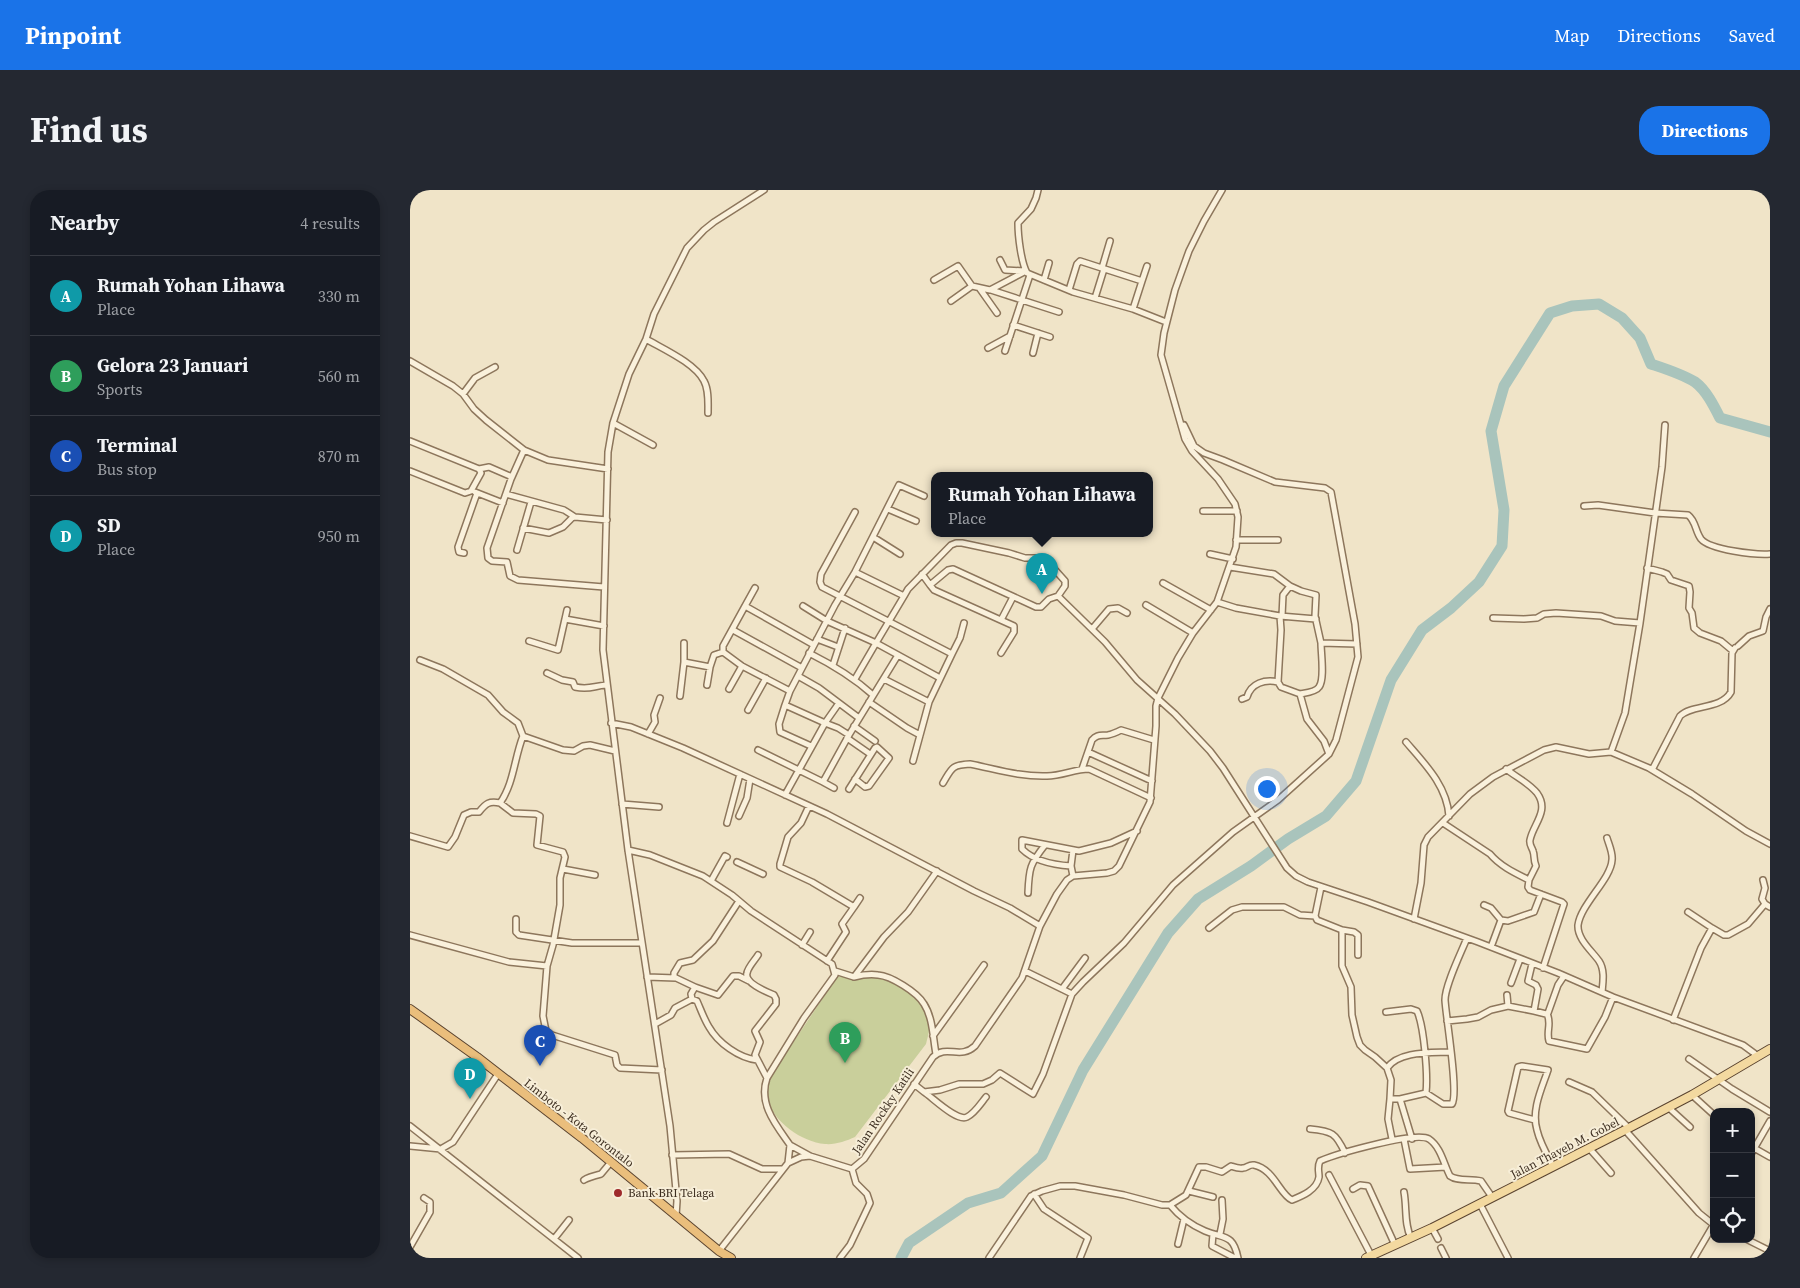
<!DOCTYPE html>
<meta charset="utf-8">
<style>
:root{--surface:#171b24;--page:#242831;--text:#f1f3f6;--muted:#9ea1a6;--line:#363941;--accent:#1a73e8}
body{margin:0;font-family:"Source Serif 4",serif;background:var(--page);color:var(--text)}
.controls{position:absolute;right:15px;bottom:15px;display:grid;overflow:hidden;border-radius:10px;box-shadow:0 2px 8px #0003}
.controls button{width:45px;height:45px;display:grid;place-items:center;padding:0;border:0;border-bottom:1px solid var(--line);background:var(--surface);color:var(--text);font:25px sans-serif}
.you{position:absolute;left:856px;top:598px;width:18px;height:18px;margin:-12px;border:4px solid #fff;border-radius:50%;background:#1a73e8;box-shadow:0 0 0 8px #1a73e833}
.badge{display:grid;place-items:center;width:32px;height:32px;border-radius:50%;background:var(--accent);color:#fff;font-size:16px;font-weight:700}
.pin{position:absolute;translate:-50% -41px;filter:drop-shadow(0 1px 2px #0008)}
.pin::after{content:'';position:absolute;top:26px;width:18px;height:15px;background:inherit;clip-path:polygon(0 0,100% 0,50% 100%)}
.popup{position:absolute;left:521px;top:282px;width:222px;height:65px;box-sizing:border-box;display:grid;place-content:center;border-radius:10px;background:var(--surface);filter:drop-shadow(0 1px 4px #0005);font-size:16px;white-space:nowrap;color:var(--muted)}
.popup b{font-size:19px;color:var(--text)}
.popup::after{content:'';position:absolute;left:50%;top:100%;margin-left:-10px;border:10px solid transparent;border-top-color:var(--surface)}
.list{margin:0;padding:0;list-style:none}
h2{display:flex;justify-content:space-between;align-items:center;height:65px;margin:0;padding:0 20px;font-size:21px}
h2 small{font-size:16px;font-weight:400;color:var(--muted)}
.list li{display:grid;grid-template-columns:32px 1fr auto;gap:15px;align-items:center;box-sizing:border-box;height:80px;padding:0 20px;border-top:1px solid var(--line)}
.list b{display:block;font-size:19px;white-space:nowrap}
.list p{margin:0;font-size:16px;white-space:nowrap;color:var(--muted)}
.list em{font-size:16px;font-style:normal;color:var(--muted)}
.icon{flex:none;width:28px;height:28px;fill:none;stroke:currentColor;stroke-width:2;stroke-linecap:round;stroke-linejoin:round}
.map{position:relative;flex:none;width:1360px;height:1068px;overflow:hidden;border-radius:20px}
header{display:flex;align-items:center;gap:30px;box-sizing:border-box;height:70px;padding:0 25px;background:var(--accent);color:#fff}
header strong{font-size:24px}
nav{display:flex;gap:28px;margin-inline-start:auto;font-size:18px}
.intro{display:flex;align-items:center;justify-content:space-between;box-sizing:border-box;height:120px;padding:0 30px}
h1{margin:0;font-size:35px}
.button{padding:12px 22px;border-radius:20px;background:var(--accent);color:#fff;font-size:18px;font-weight:700}
main{display:flex;gap:30px;padding:0 30px}
aside{flex:1;background:var(--surface);border-radius:20px;box-shadow:0 2px 8px #0003}
.map>svg:first-child{display:block}
.green{fill:#c9cf9b}
.lines{fill:none;stroke-linecap:round;stroke-linejoin:round}
.river{stroke:#a9c4bc;stroke-width:11}
.minor-casing{stroke:#8d765c;stroke-width:8}
.primary-casing{stroke:#5b4430;stroke-width:10}
.trunk-casing{stroke:#5b4430;stroke-width:10}
.minor{stroke:#faf1dc;stroke-width:5}
.primary{stroke:#f3d9a0;stroke-width:8}
.trunk{stroke:#eabe7c;stroke-width:8}
.poi-dot{fill:#9e2a2b;stroke:#f7eed8;stroke-width:2}
.labels{text-anchor:middle;dominant-baseline:central;stroke-width:4;stroke-linejoin:round;paint-order:stroke}
.street-label{font-size:12px;fill:#3d2e20;stroke:#f7eed8}
.poi-label{font-size:12px;fill:#3d2e20;stroke:#f7eed8;text-anchor:start}
</style>
<header>
<strong>Pinpoint</strong>
<nav><a>Map</a><a>Directions</a><a>Saved</a></nav>
</header>
<div class="intro"><h1>Find us</h1><a class="button">Directions</a></div>
<main>
<aside>
<h2>Nearby<small>4 results</small></h2>
<ul class="list">
<li><span class="badge" style="background:#0f9aa8">A</span><div><b>Rumah Yohan Lihawa</b><p>Place</p></div><em>330 m</em></li>
<li><span class="badge" style="background:#2e9e5b">B</span><div><b>Gelora 23 Januari</b><p>Sports</p></div><em>560 m</em></li>
<li><span class="badge" style="background:#1a4fb4">C</span><div><b>Terminal</b><p>Bus stop</p></div><em>870 m</em></li>
<li><span class="badge" style="background:#0f9aa8">D</span><div><b>SD</b><p>Place</p></div><em>950 m</em></li>
</ul>
</aside>
<div class="map">
<svg width="1360" height="1068" viewBox="0 0 1360 1068">
<rect width="100%" height="100%" fill="#f0e4c8"/>
<!-- green -->
<path class="green" d="M465,783C488,792 520,809 519,839C519,844 517,849 516,854L445,947C436,951 425,955 415,954C392,952 363,932 357,908C356,904 357,898 356,893L427,787Z"/>
<g class="lines">
<!-- river -->
<path class="river" d="M491,1068L499,1053L558,1013L591,1003L632,966L673,880L758,743L788,709L841,676L878,649L916,626L946,591L981,490L1012,440L1041,418L1069,392L1092,356L1094,320L1081,241L1094,196L1140,123L1162,116L1189,114L1212,128L1230,148L1241,174C1256,179 1272,184 1285,192C1296,200 1304,216 1310,228L1360,242"/>
<defs>
<path id="minor" d="M628,0L626,8L621,19L608,33C608,46 611,72 617,83L663,102L723,119L756,132
M590,70L595,80L615,81
M692,78L700,51
M524,90L548,76L562,96L580,100L616,81
M634,90L639,73
M732,91L737,76
M570,99L587,123
M581,100L649,122
M659,100L667,74L670,71L732,91L723,119
M685,108L694,79
M541,111L562,96
M603,135L640,147
M236,149C253,159 285,173 294,191C299,200 298,213 298,223
M578,158L600,146
M595,161L620,85
M623,163L628,143
M0,171L43,196L53,204L64,219L76,230L114,260L138,270L198,279
M53,204L65,188L85,177
M203,233L243,255
M774,235L784,256L794,263L813,270L865,292L915,298L921,302L945,434L948,467L926,550L919,564
M0,251L69,279L71,283L61,301L55,303L0,281
M114,260L101,289L77,358L78,368L82,371L97,372L100,386L108,390L194,397
M69,279L79,277L102,287
M65,302L93,313
M96,304L154,320L165,327L197,330
M1174,316L1188,315L1245,323L1278,325C1286,331 1285,341 1291,349C1300,360 1346,365 1360,364
M478,319L506,331
M793,321H827
M445,322L411,384L410,392L412,397L542,464L550,448L554,433
M113,338L139,343L153,337L162,328L165,327
M463,347L490,364
M826,350H868
M107,360L121,312
M54,363L49,362L48,357L67,303
M800,364L823,369
M820,377L864,384L880,396L891,401L906,405L905,426L911,453L947,454
M1237,378L1252,382L1257,384L1261,390L1279,396L1280,402L1279,418L1282,423L1284,438L1290,443L1311,451L1323,461
M445,382L494,406L498,399L541,355L546,353H552L599,363L615,368H632L637,371L655,391V396L648,406
M512,384L520,395L538,380L543,379L626,417H631L639,409L648,406L695,452L727,490L765,524L800,561L813,578L877,678L886,686L898,692L958,712L1068,752L1148,783L1203,807L1333,855L1348,866
M753,393L801,420
M520,395L524,400L604,436V442L591,463
M345,398L335,416L404,455
M736,415L783,443
M335,416L313,456V462L332,476L380,501
M393,416L417,431L466,453L494,406
M870,426L906,429
M872,426L873,405L880,396
M1083,428L1114,429L1127,428L1134,424L1146,423L1191,426L1205,431L1230,433L1215,523L1201,562
M155,429L157,420
M591,430L603,407
M1230,433L1252,277L1255,235
M682,439L699,419L708,418L717,423
M323,440L392,478
M407,449L428,457
M119,451L148,460L155,429L194,436
M274,453V472L300,477L304,465L313,462
M1328,456L1339,446L1353,441L1356,427L1360,419
M399,463C423,475 443,487 463,505
M10,470L33,479L78,505L93,522L108,533L113,546L153,560L164,561L173,556L180,555L205,561
M423,475L435,438
M137,483L152,490L163,492L165,497C180,500 183,496 196,495
M388,486L409,498L449,528
M445,489L466,453L530,488
M474,489L519,512
M297,495L300,477
M319,499L332,476
M890,504C895,503 906,502 909,497C915,489 911,464 911,453
M270,506L274,472
M832,509L837,507C841,493 855,489 868,492
M459,512L497,538L510,545
M429,513L415,533L428,538L439,545L488,465
M375,515L369,534L370,542L401,556
M338,520L356,488
M201,533L221,537L273,558L417,624L564,701L600,718L630,736
M444,536L465,551
M238,544L245,532L244,525L250,508
M437,548L460,564
M996,552C1015,574 1037,596 1039,626
M348,560L413,592L439,545
M678,562L742,591
M503,571L519,512L542,464
M672,579L682,550C687,544 691,546 698,545C703,544 707,542 711,540L744,550
M1096,579C1106,587 1119,593 1127,603C1140,621 1123,634 1120,650C1119,655 1122,657 1123,661C1125,666 1123,669 1126,676L1119,690L1118,697L1120,700L1152,712L1154,714L1133,778
M1242,580L1270,526C1282,514 1311,520 1321,502L1322,463L1325,458
M413,592L424,598
M533,593C542,578 541,575 560,574C586,579 610,587 637,586C652,586 665,579 679,579L741,608
M439,599L465,558L467,557L479,568L459,596L455,597L445,589
M375,605L415,533L375,515L380,501L425,415L445,382L489,295L514,306
M90,613L103,623L126,624L130,626L127,655L153,662L155,667L150,688V715L143,755L137,776L133,826L136,841L142,845L205,865L207,875L210,878L252,880
M212,614L249,617
M399,616L391,633L378,647L370,674V677L402,692L444,717L432,734L436,742L417,771
M329,626L337,608L340,589
M317,633L330,584
M1033,633L1080,664C1090,676 1105,683 1119,690
M0,646L38,657L45,647L54,625L61,622H69C76,613 79,611 90,613C104,593 104,569 113,546
M218,660L240,665L293,686L322,705L341,721L422,774L425,785L394,828L357,888C348,914 366,935 380,955L378,973L309,1061
M663,660L661,676L663,686
M327,672L353,684
M661,676C645,675 624,671 612,659V650L669,661L701,653L727,641
M153,679L185,685
M1353,690L1355,698L1352,709L1355,714
M301,691L315,666L317,667
M911,697L905,726L907,730L932,740V776L941,797L942,825L947,847L950,855L955,860L965,867L977,878L981,890L980,909H990L1016,903
M618,703C619,678 620,674 635,655
M1074,715L1081,718L1091,730L1098,731L1124,722L1131,704
M444,717L450,708
M106,729V742L109,745L162,753H232
M1004,729L1011,693L1014,655L1018,647L1060,604L1083,587L1134,560L1146,557L1179,564L1201,562L1239,578L1282,604L1336,641L1360,654
M799,738L822,720L832,717H874L890,725L905,726
M1302,738L1314,745H1318L1338,734L1355,714L1360,717
M932,740L944,742L948,745V765
M0,745L99,772L137,776
M392,755L400,742
M1081,757L1091,730
M348,765C345,770 338,777 337,783C334,793 357,802 364,805L366,809V814L345,841L350,852L345,865L357,888
M425,781L444,787L474,747L498,722L527,681
M615,781L662,804
M237,787L266,788
M444,787C452,785 460,784 468,785C481,786 507,802 514,814C523,828 523,848 526,864
M1101,793L1110,769
M285,797L308,805L323,786H329L339,791
M652,799L675,768
M1192,802C1193,792 1195,780 1189,771C1182,761 1167,749 1168,735C1171,714 1201,689 1202,670C1203,663 1199,655 1197,648
M1097,805L1098,816
M282,809L281,804L285,797L264,787V783L270,773L283,770L303,751L329,711
M1124,821L1136,824L1138,823L1148,795L1154,786
M976,822L1001,819L1007,821C1014,836 1018,885 1016,903L1033,914H1042C1049,903 1036,828 1035,810C1035,795 1051,763 1057,748
M1137,824C1142,833 1136,841 1139,851L1177,859L1195,827L1203,807
M1263,830L1291,758L1302,738L1278,722
M1037,831L1057,829L1068,827L1081,820L1098,816L1124,821L1128,799L1126,795L1118,791L1122,774
M245,834L261,825L265,818L282,809L287,811C291,820 294,829 299,837C308,853 329,868 347,870
M523,846L574,775
M1279,869L1322,899L1360,922
M977,878C989,861 1020,863 1040,862
M1159,892L1182,902L1219,938
M504,894L514,902L530,900L549,894H573L582,890L590,883L623,904L633,884L662,804L673,792L714,753L763,695L823,642L868,610L919,564L914,551L897,529L890,504L871,497L868,492L871,440L870,426L826,418L807,412
M514,902C523,908 547,932 557,927C565,923 571,913 576,907
M1282,905L1304,925
M980,909L978,929L982,949
M990,909L1002,949
M1258,917L1280,937
M1125,930L1099,923L1098,921L1108,877L1112,876L1138,880C1132,898 1121,920 1127,940C1130,953 1137,965 1143,976
M0,936L168,1068
M900,939C922,941 926,943 935,963
M1215,940L1289,1023L1304,1035
M994,949L1000,979L1036,977
M380,955L400,966L442,979
M0,956L31,959L43,952L88,884
M1179,958L1201,983
M1344,958L1360,967
M1341,964L1360,931
M262,965L319,964L352,979H373
M378,973L391,967L400,966
M919,985L961,1065
M174,990C177,988 187,985 191,984L201,972
M943,999L950,995L958,996L985,1055
M779,1001L803,1007
M994,1002C997,1018 994,1034 1001,1048
M624,1004L634,1019L678,1048L670,1068
M1070,1014L1098,1068
M760,1015L776,1005L789,977H796L812,982L821,976C824,977 829,979 833,978C837,978 839,974 844,975C864,979 870,1005 882,1010C892,1006 907,1000 909,987C909,981 907,977 910,971C926,964 1005,941 1019,949C1031,957 1034,975 1040,986C1048,992 1061,988 1071,991L1082,1007
M266,1026L267,1011L260,936L218,660L193,460L198,262L203,233L219,184L236,149L244,124L277,58L294,40L304,32L354,0
M1022,1038L1028,1049
M803,1044L802,1056L825,1068
M810,1044L813,1029L812,1010
M144,1049L159,1030
M1336,1049L1360,1061
M768,1054L774,1029
M0,1057L20,1022V1012L14,1008
M1031,1058L1036,1068
M430,1068L440,1055L460,1013L457,1004L446,993L442,979L454,969L523,867C537,854 550,870 565,856L612,788L630,736L647,704L657,690L663,686L697,683L704,681L709,676L740,612L746,536V516L748,508L768,468L783,443L807,412L826,357L828,327L825,314L808,289L782,261L775,249L751,165L754,143L765,100L779,61L794,31L812,0
M579,1068L621,1006L632,1001L650,996H665L714,1005L752,1015H760C769,1026 781,1035 795,1041C814,1049 823,1043 828,1068
M1284,1068L1304,1034"/>
<path id="primary" d="M956,1068L1022,1038L1215,940L1282,905L1360,859"/>
<path id="trunk" d="M0,819L67,867L172,948L309,1061L321,1068"/>
</defs>
<!-- minor casing -->
<use href="#minor" class="minor-casing"/>
<!-- primary casing -->
<use href="#primary" class="primary-casing"/>
<!-- trunk casing -->
<use href="#trunk" class="trunk-casing"/>
<!-- minor -->
<use href="#minor" class="minor"/>
<!-- primary -->
<use href="#primary" class="primary"/>
<!-- trunk -->
<use href="#trunk" class="trunk"/>
</g>
<!-- markers -->
<circle class="poi-dot" cx="208" cy="1003" r="5"/>
<g class="labels">
<!-- street labels -->
<g class="street-label">
<text transform="translate(473 921) rotate(-56)">Jalan Rockky Katili</text>
<text transform="translate(169 933) rotate(38)">Limboto - Kota Gorontalo</text>
<text transform="translate(1155 958) rotate(-27)">Jalan Thayeb M. Gobel</text>
</g>
<!-- poi labels -->
<g class="poi-label">
<text x="218" y="1003">Bank BRI Telaga</text>
</g>
</g>
</svg>
<div class="controls">
<button>+</button>
<button>−</button>
<button><svg class="icon" aria-label="locate" viewBox="0 0 24 24"><circle cx="12" cy="12" r="6"/><path d="M12 2v4M12 18v4M2 12h4M18 12h4"/></svg></button>
</div>
<div class="you"></div>
<div class="pin badge" style="left:632px;top:404px;background:#0f9aa8">A</div>
<div class="popup"><b>Rumah Yohan Lihawa</b>Place</div>
<div class="pin badge" style="left:435px;top:873px;background:#2e9e5b">B</div>
<div class="pin badge" style="left:130px;top:876px;background:#1a4fb4">C</div>
<div class="pin badge" style="left:60px;top:909px;background:#0f9aa8">D</div>
</div>
</main>
